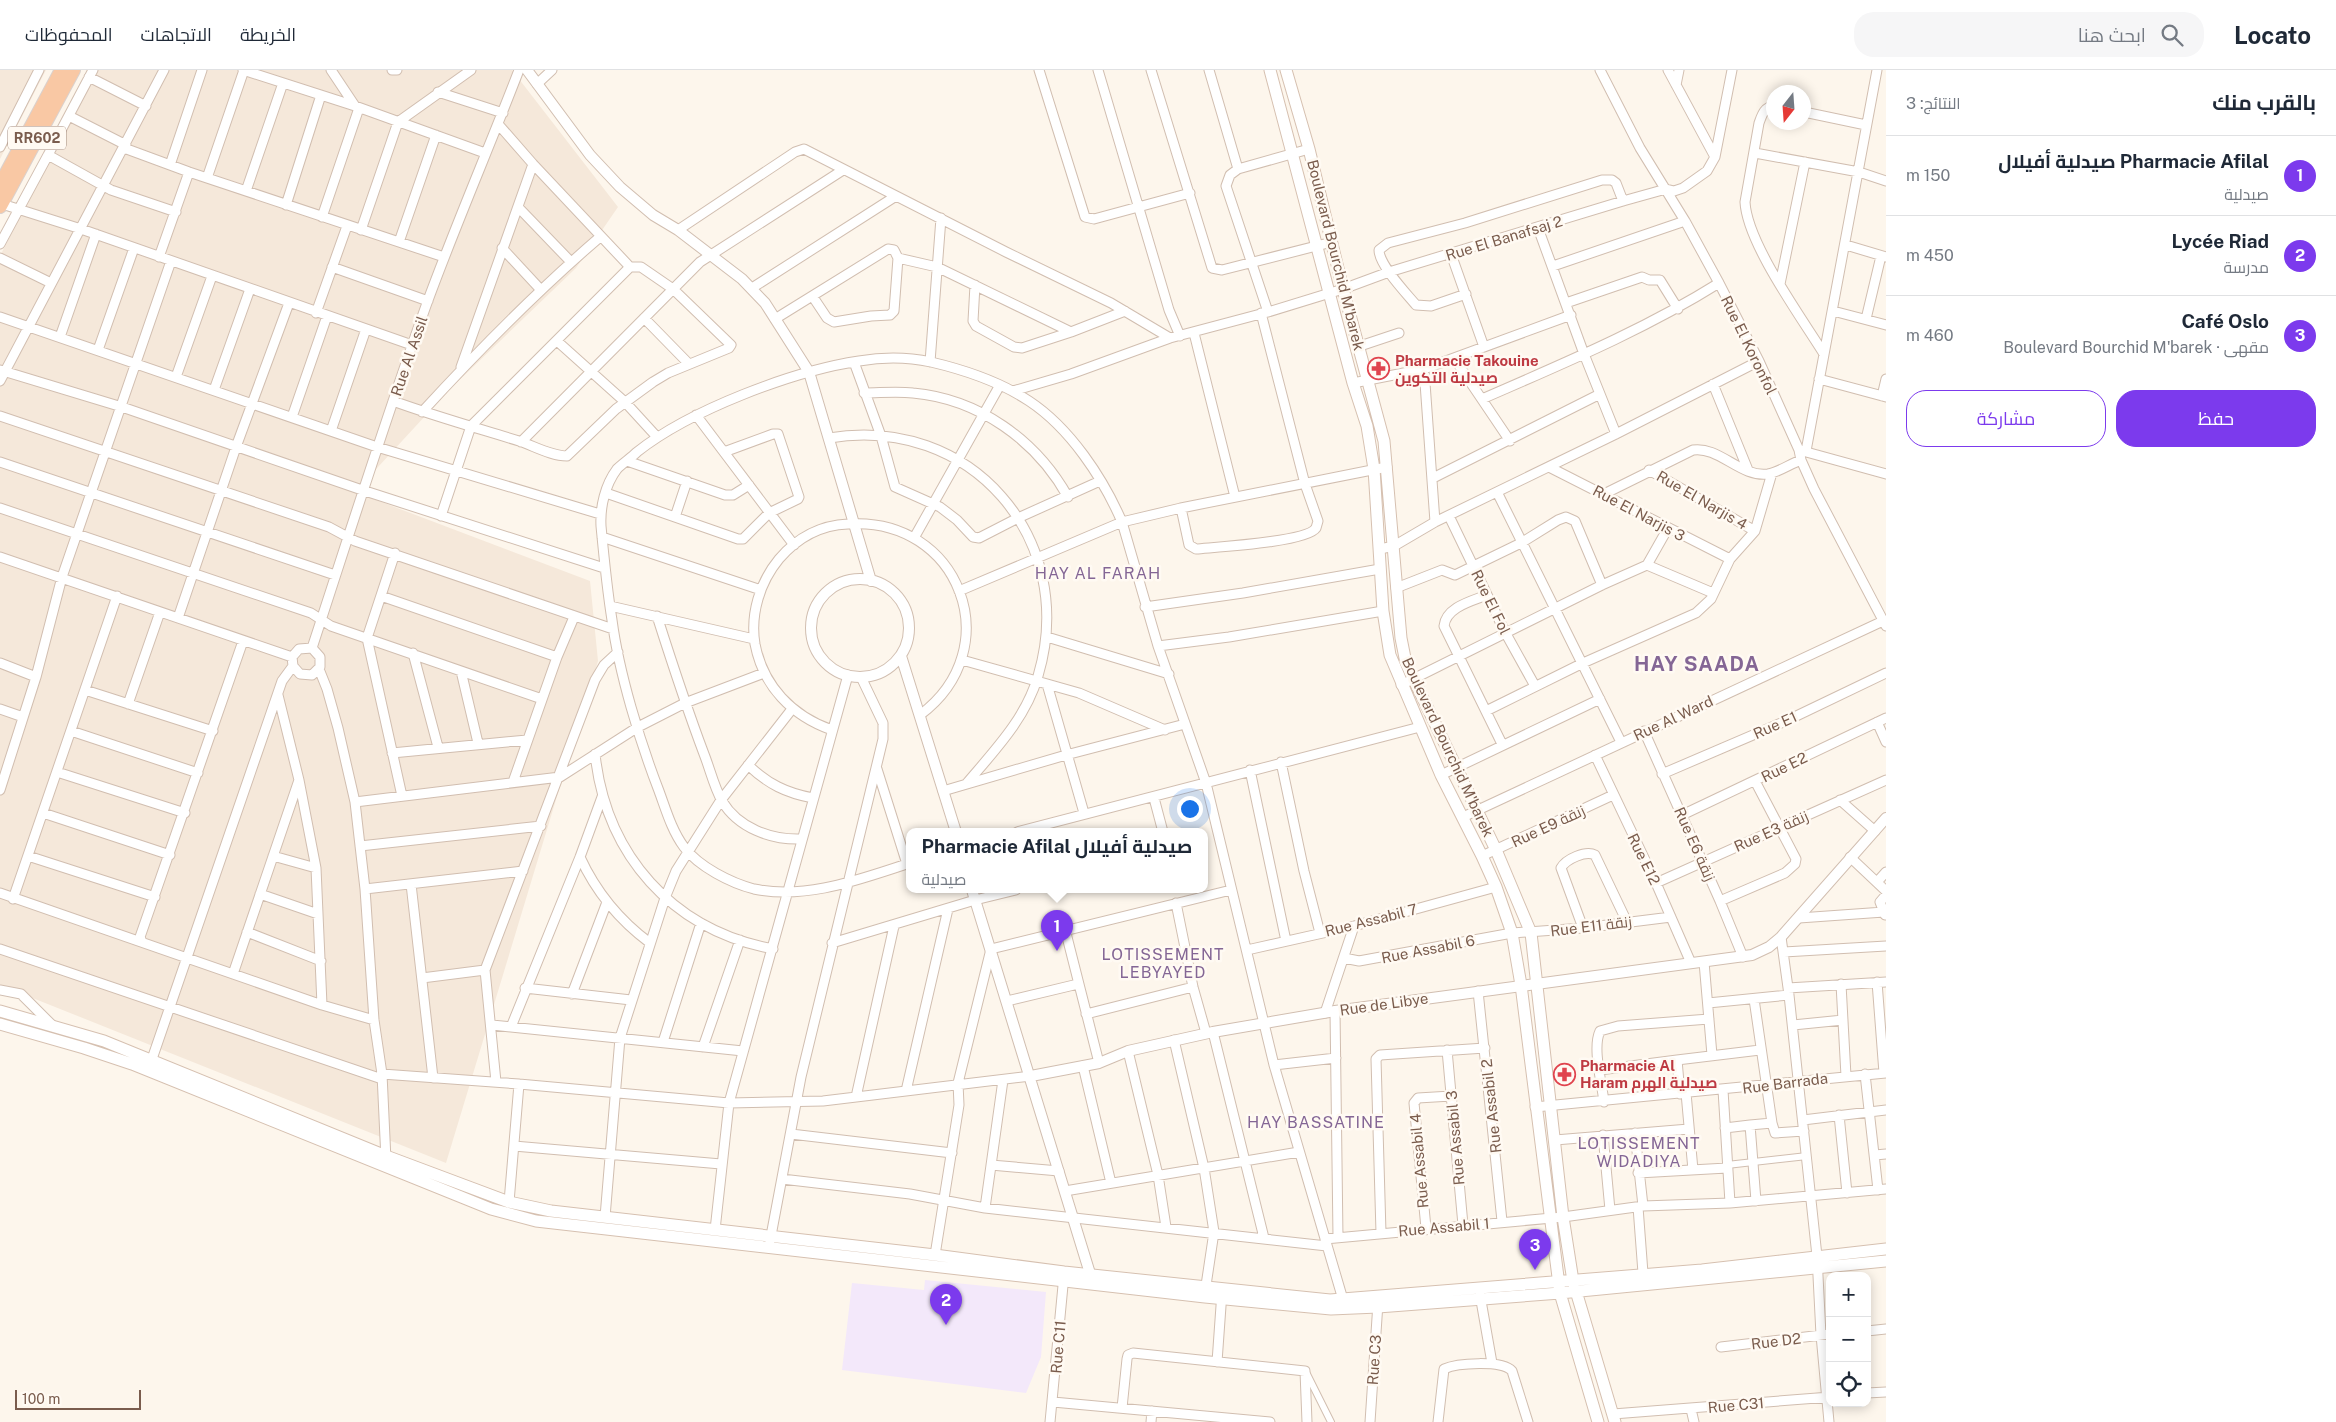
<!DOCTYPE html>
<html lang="ar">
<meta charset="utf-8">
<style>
:root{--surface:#fff;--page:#f6f6f7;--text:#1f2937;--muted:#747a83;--line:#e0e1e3;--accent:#7c3aed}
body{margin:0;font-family:"Public Sans",Cairo,sans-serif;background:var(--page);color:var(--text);direction:rtl}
.controls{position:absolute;right:15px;bottom:15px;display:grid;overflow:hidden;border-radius:10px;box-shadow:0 2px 12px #0003}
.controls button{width:45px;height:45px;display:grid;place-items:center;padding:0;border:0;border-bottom:1px solid var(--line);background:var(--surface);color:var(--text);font:25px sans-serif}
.compass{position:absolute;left:1766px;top:15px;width:45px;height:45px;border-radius:50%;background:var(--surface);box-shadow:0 2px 12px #0003;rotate:197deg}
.scale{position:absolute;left:15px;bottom:12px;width:126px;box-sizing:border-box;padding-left:5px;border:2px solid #7a5c4d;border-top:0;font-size:14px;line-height:18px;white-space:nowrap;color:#7a5c4d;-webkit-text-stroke:4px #fffaf3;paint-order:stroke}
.you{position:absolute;left:1189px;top:738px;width:18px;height:18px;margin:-12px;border:4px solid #fff;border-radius:50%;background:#1a73e8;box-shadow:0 0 0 8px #1a73e833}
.badge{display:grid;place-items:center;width:32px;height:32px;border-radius:50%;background:var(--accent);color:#fff;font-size:16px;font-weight:700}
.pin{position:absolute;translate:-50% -41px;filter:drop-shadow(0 1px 2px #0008)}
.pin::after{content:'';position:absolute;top:26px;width:18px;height:15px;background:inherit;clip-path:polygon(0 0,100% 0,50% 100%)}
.popup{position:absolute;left:906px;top:758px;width:302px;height:65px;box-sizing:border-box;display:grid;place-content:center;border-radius:10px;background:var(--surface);filter:drop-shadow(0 1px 4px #0005);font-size:16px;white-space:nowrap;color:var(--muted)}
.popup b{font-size:19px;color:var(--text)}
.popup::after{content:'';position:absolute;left:50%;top:100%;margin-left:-10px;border:10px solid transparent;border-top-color:var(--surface)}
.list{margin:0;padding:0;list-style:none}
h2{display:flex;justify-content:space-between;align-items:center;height:65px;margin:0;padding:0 20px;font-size:21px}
h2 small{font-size:16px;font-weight:400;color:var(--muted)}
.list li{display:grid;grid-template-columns:32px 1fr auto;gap:15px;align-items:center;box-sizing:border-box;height:80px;padding:0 20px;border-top:1px solid var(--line)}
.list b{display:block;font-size:19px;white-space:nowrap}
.list p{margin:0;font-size:16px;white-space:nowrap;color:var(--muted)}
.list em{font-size:16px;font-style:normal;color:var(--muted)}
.actions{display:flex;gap:10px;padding:15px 20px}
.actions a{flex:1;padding:11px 0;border:1px solid var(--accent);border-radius:20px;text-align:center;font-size:18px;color:var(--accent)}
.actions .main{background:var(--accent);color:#fff}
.icon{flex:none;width:28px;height:28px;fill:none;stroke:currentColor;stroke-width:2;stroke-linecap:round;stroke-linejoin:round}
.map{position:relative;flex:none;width:1886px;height:1352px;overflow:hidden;direction:ltr}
header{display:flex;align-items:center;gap:30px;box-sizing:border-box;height:70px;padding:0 25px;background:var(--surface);border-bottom:1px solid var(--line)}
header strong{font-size:24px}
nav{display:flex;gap:28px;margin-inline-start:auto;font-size:18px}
.search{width:350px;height:45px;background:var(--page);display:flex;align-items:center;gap:12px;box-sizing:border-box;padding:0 18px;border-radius:20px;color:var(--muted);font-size:19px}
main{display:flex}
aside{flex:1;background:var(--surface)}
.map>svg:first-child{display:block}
.residential{fill:#f5e8da}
.education{fill:#f3e8fa}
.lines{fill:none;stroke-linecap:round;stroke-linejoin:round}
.pedestrian-casing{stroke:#d1beb0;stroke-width:8}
.minor-casing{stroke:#d1beb0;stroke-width:11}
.tertiary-casing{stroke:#d1beb0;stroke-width:12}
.secondary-casing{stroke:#d6c0b0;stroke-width:13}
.trunk-casing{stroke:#dad1cd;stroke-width:16}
.pedestrian{stroke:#fff;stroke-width:6}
.minor{stroke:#fff;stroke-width:9}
.tertiary{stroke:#fff;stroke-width:10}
.secondary{stroke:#fff;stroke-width:11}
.trunk{stroke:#f9c8a4;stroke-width:14}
.labels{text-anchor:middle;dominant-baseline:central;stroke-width:5;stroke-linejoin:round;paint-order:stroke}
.shield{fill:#fffaf3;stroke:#a28b7f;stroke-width:1}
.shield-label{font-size:14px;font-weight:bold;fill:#7a5c4d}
.street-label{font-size:15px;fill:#7a5c4d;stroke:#fffaf3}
.health-label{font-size:15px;font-weight:bold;fill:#be3a42;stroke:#fffaf3;text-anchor:start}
.neighbourhood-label{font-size:16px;letter-spacing:1px;fill:#846695;stroke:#fffaf3}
.district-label{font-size:20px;font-weight:bold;letter-spacing:1px;fill:#846695;stroke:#fffaf3}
</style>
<header>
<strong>Locato</strong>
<div class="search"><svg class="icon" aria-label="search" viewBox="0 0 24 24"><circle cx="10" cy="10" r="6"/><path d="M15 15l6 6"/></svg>ابحث هنا</div>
<nav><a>الخريطة</a><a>الاتجاهات</a><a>المحفوظات</a></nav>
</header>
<main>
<aside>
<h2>بالقرب منك<small>النتائج: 3</small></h2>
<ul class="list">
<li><span class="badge">1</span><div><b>Pharmacie Afilal صيدلية أفيلال</b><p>صيدلية</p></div><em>150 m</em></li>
<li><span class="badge">2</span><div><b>Lycée Riad</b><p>مدرسة</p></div><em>450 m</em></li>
<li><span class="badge">3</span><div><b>Café Oslo</b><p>مقهى · Boulevard Bourchid M'barek</p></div><em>460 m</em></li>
</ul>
<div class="actions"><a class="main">حفظ</a><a>مشاركة</a></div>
</aside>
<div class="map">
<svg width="1886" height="1352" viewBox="0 0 1886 1352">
<rect width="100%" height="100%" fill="#fdf6ec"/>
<!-- residential -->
<path class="residential" d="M0,0H46L0,89Z
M94,0H512L618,137L576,198L450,319L355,422L590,511L598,591L446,1093L0,915V186Z"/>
<!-- education -->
<path class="education" d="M925,1210L1046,1222L1041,1287L1026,1323L842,1300L852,1213L924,1220Z"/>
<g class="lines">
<defs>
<path id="pedestrian" d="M1727,1095L1807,1086
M1307,1304L1331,1352"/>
<path id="minor" d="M93,0L48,85L111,120L176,142
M243,0L355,36L485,83
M331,0L355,36
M392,0H397
M1039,0L1085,147L1094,149L1190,123
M1098,0L1169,240L1180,266
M1151,0L1212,198L1222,200L1332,172
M1209,0L1238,99
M1600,0L1640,78L1685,151L1719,213L1759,291L1799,380L1801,390L1814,419L1886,556
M1668,0L1715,87
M89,7L146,36
M537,14L552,0
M1676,15L1679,0
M438,22L503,43
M1774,36C1764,37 1762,45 1759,53L1745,132C1747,173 1801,247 1824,284
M1804,42L1866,55
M69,46L126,75
M498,54L533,94L630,197
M0,77L39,0
M124,78L189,102L444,187
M1755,83L1859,102L1886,111
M170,95L202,0
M207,108L244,0
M246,121L283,13
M2,134L81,159L412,275
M286,135L321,25
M518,137L571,192
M322,147L359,38
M1538,158L1584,284L1616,364
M361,160L398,52L471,0
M678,160L795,82L804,79L1006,182L1111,233L1170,268
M399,172L436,65
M0,174L48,85
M1846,175L1886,187
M502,178L541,220
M1451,184L1484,277
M159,187L189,102
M0,188L51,213
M898,188L937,197L1071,262
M1553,196L1685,151
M332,197L428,231
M1780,214L1805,92
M975,215L973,251L976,256L1014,277L1022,278L1071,262L1125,241
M752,218L896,126
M1466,224L1431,236L1416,235C1406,223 1379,195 1379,180L1388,173L1465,153L1602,110H1612L1616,113L1623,131
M1566,233L1642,207L1649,210H1660L1678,239
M1833,241L1886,255
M1268,242L1226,116L1230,105L1238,99L1309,79
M316,243L347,156
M0,247L377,377L600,444
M644,248L689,294
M775,249L888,179L894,180L898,188L894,241L890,245L871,246L834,252L827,248L813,227
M1866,249L1881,186
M1194,263L1235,427
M60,267L96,164
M557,271L625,332L657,367
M1360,276L1399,263
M98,280L134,178
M1454,288L1510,371
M854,292L881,366L895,417L940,437L957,450L973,467L979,468L1018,448L1100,411
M930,292L941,148
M461,297L533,94
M1424,299L1435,452
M0,300L122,337L362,420L604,498
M176,307L212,206
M1819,309L1886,327
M0,311L164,0
M1353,313L1424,299L1571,245
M1713,314L1748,400
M214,320L250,219
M1013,321L1071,304L1170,268L1268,242L1343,219L1389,202L1623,131L1666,119L1674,121L1683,118L1707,101L1715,87L1732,0
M864,323C880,323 896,321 913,323C979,329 1036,370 1068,427
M1882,326L1886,309
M1482,329C1562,294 1644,260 1719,213
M393,331C434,346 477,358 519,371C534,376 551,386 567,386L616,339L653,312L668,303L729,278L731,275L673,219L641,197H630L471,356L441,446
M422,342C478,281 537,221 600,167
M696,345L794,475
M0,346L329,457L355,471L613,559
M292,347L327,246
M331,361L366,259
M829,368C970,344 1079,469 1038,606C1026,648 995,680 967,713
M521,372L700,192L843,100
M1799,380L1886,404
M1806,381L1877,0
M627,391L725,425H733L749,415
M0,392L335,505
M1549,397L1730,489
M1649,400L1755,461
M1433,408L1600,324
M1497,422L1621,672
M606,423L738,469H743L769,443L798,429L799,427L778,364H773L724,382
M1604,424L1693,380C1719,376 1741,408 1768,404C1779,402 1790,394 1801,390
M0,438L311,543L331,556L542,629
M1181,438L1189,475L1196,479C1216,477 1307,472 1316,458L1318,451L1305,414L1261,243
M1449,446L1505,562L1535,616
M675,447L687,411
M602,467L761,520
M914,468L1000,315
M1380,479L1394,476L1435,452L1616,364L1759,291
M395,483L367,568L402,726
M0,487L292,587
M1647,495L1713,523
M1396,518L1442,500L1455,505L1521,473L1558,450L1566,447L1575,451L1602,515
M959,521L1122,452L1181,438L1387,397
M1487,525C1472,531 1446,537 1444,556L1502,674
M381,526L557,587
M610,536L754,569
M1145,537L1243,523L1380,499
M657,546C672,593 687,639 704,684C710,699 714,717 722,731C738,758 771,770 801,769
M178,548L236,377L289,233
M1047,567L1169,604
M1158,576L1229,567L1383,541
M312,578C350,462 386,347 427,233C456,154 489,78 519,0
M413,583L438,677
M962,590L1079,623L1165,660
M0,593L36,607
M319,599L327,619L338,658L355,732L365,819L374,950L382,1004L386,1090
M461,601L478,673
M1047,614L1084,743
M1401,615L1602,515L1647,495L1668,458
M85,620L213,661
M278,625L299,710L316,798L322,935
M128,634L160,542
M0,639L23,647
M1486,641L1583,593L1696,543L1711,529L1730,489L1755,461L1772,403
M1877,652L1886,672
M832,660C792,646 763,616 755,574C750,544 760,512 779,489C797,468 821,455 848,454C959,446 1010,578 920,645
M71,661L198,703
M1644,661L1720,831L1743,887
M392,683L527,670
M595,684C606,785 672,860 773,879
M1595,685L1656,813L1691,893
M1281,692L1304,801L1320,863
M748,695C768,714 786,723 813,728
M877,699L907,794
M1250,700L1286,871
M57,702L185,743
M1662,704L1788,650L1886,603
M1441,705L1600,629
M513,712L557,587L574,547
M0,720L36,607L62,507L171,191
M943,721L1066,685L1185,654
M1154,728L1163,762
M1840,730L1875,761
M355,732L560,707L638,657L685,633L764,603
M43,743L170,785
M1682,745L1886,648
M1463,747L1883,551
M1017,762L1420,657
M360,776L541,756
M28,786L155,827
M273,786L316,798
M1482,786L1613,725
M580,787C596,822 619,850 650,873
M1850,787L1886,821
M910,793C860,809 807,830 754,819C731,813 699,797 684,777C672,761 666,740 659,721C640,672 619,603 612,550C607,519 604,488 601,456C600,437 605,415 617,399C623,393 631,388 637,382C690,340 793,301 859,291C882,287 908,287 931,292C965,300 999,311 1029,331C1070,358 1103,408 1122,452L1158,576L1206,713L1274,995L1344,1233
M1877,812L1886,802
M1656,813L1886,710
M411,814L433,1008
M365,819L523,801
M0,823L322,935L374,950
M260,824L318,844
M13,829L117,526
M1720,831L1785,803L1795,794L1796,789L1755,711
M1176,833L1193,917L1206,963
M1885,845L1880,832L1886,825
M1799,848L1884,842
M1583,858L1561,798C1566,789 1586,780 1595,785L1627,852
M1065,859L1099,993
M247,862L321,891
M1781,867L1789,925L1817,1186L1821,1265L1829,1352
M142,872L140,867L243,571
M832,873L975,830L1016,820
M0,879L382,1009
M1247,880L1354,856L1496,817
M1784,882L1886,876
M1344,888L1359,891L1512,863L1583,858L1671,847
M1704,892L1712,985
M233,904L299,710
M422,908L485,900
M1877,912L1884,1003
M1841,914L1846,1006
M525,918L631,930
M1788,918L1886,912
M0,920L21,924L52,955
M1478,921L1502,1151
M572,924L607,832
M1754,929L1772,1053L1750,1055L1756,1131
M1007,931L1078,914
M1708,933L1789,925
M1335,941L1338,1167
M1325,943L1354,856
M1086,944L1193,917
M492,955L743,981
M1793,955L1843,950
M511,957L580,787L602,727
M1213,962L1264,1168
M1174,970L1204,1098L1214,1162L1205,1222
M663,972L701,853
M703,977L740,870
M1447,980L1463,1155
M1128,981L1158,1105L1166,1157
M152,989L282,611L293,596L292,587L299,579L312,578L320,587V597L312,605L300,604L293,596
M1274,995L1336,988
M1083,996L1111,1113
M1600,1000L1677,990
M382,1004L519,1014L729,1033L823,1031L1031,1006
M1865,1004L1878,1120
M496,1012L485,900L595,610L604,595L618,582
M1723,1020L1730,1133
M906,1021L948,839
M1686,1023L1693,1100
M1680,1024L1677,990L1760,980
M856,1027L894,856
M1604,1032C1602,1013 1592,978 1600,961L1618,956L1709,949
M1535,1037L1886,1003
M1839,1045L1847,1123
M1803,1050L1886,1040
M1772,1053L1775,1063L1804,1061
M1725,1058L1750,1055
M1635,1063L1643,1136
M791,1064L952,1083
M1603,1065L1610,1140
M1555,1070L1689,1059
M514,1076L721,1094
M1875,1085L1886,1084
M991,1095L1059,1101
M1638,1103L1727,1098
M782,1109L910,1124L985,1138L1327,1176
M1065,1121L1299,1082
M509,1132L519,1014
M1638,1137L1643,1203
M985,1138L1003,1010
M605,1147L620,968L665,828L676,801L721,730L792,639
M1426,1158L1414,1033L1418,1028L1451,1026
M715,1160L729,1033L848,605
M1381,1163L1376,989L1380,985L1485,978
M1325,1169L1563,1147L1643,1136L1730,1133L1886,1119
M770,1171L801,1007L883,669V653L861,607
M935,1185L959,1035L958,1013L991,879L1231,820
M1480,1225L1492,1293
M1867,1261L1886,1259
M1721,1277L1830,1264
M1217,1292L1222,1222
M1867,1323L1886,1322
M1053,1332L1270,1352
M1122,1338L1127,1289L1128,1285L1133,1283L1305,1301L1307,1352
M1691,1339L1694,1352
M1613,1344L1830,1327
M1050,1352L1064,1205
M1151,1352L1152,1341
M1370,1352L1378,1233
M1438,1352L1444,1299C1457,1293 1502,1290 1512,1301L1528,1352"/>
<path id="tertiary" d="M527,0L590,85L620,117L653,145L678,160L742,209L765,233L809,302L871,511
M811 558a49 49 0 1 1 98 0a49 49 0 1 1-98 0Z
M901,586L956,762
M972,820L1092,1210
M1031,1006L1099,993L1128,981L1213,962L1335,941L1752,885L1769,877L1781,867L1886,748"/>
<path id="secondary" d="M1270,0L1353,313L1367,356L1374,399L1383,541L1390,585L1441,705L1482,786L1496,817L1512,863L1521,915L1560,1223L1598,1352
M1286,0L1309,79L1343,219L1384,371L1401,568L1406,593L1496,780L1531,863L1563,1147L1573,1211L1615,1352
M0,941L104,971L386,1086L509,1132L551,1141L935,1185L1064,1202L1330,1230L1702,1200L1886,1179
M0,954L84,978L132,994L491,1139L536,1151L1205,1227L1331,1239L1378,1237L1560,1223L1886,1191"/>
<path id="trunk" d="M0,116L62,0
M0,136L73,0"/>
</defs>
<!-- pedestrian casing -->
<use href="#pedestrian" class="pedestrian-casing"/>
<!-- minor casing -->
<use href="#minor" class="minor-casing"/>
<!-- tertiary casing -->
<use href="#tertiary" class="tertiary-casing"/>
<!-- secondary casing -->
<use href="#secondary" class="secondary-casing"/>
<!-- trunk casing -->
<use href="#trunk" class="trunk-casing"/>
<!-- pedestrian -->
<use href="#pedestrian" class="pedestrian"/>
<!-- minor -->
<use href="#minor" class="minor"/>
<!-- tertiary -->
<use href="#tertiary" class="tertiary"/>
<!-- secondary -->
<use href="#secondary" class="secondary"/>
<!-- trunk -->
<use href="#trunk" class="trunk"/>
</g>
<!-- icons -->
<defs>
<symbol id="pharmacy-ring" viewBox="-11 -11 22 22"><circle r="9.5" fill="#fffaf3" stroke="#e0444e" stroke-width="1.5"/><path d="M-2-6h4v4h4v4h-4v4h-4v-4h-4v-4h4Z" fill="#e0444e"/></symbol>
</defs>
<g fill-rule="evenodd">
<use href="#pharmacy-ring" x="1366" y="286" width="25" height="25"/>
<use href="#pharmacy-ring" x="1552" y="992" width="25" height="25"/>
</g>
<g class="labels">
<!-- shield labels -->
<rect class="shield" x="8" y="56.5" width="58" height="23" rx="4"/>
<g class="shield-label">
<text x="37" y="68">RR602</text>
</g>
<!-- street labels -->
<g class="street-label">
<text transform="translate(1504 168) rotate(-17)">Rue El Banafsaj 2</text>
<text transform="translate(1336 185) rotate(76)">Boulevard Bourchid M'barek</text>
<text transform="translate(1749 275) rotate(64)">Rue El Koronfol</text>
<text transform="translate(409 286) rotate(-71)">Rue Al Assil</text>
<text transform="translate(1702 430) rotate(30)">Rue El Narjis 4</text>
<text transform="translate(1639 443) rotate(28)">Rue El Narjis 3</text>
<text transform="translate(1491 532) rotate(64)">Rue El Fol</text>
<text transform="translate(1673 648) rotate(-25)">Rue Al Ward</text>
<text transform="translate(1775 655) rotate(-24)">Rue E1</text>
<text transform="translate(1448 677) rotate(65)">Boulevard Bourchid M'barek</text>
<text transform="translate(1784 697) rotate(-26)">Rue E2</text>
<text transform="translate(1548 756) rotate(-25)">Rue E9 زنقة</text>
<text transform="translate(1771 761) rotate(-24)">Rue E3 زنقة</text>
<text transform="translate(1695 774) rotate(66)">Rue E6 زنقة</text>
<text transform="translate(1644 789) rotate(64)">Rue E12</text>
<text transform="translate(1371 850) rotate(-14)">Rue Assabil 7</text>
<text transform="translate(1591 856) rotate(-7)">Rue E11 زنقة</text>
<text transform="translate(1428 879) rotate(-11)">Rue Assabil 6</text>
<text transform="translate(1384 934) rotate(-8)">Rue de Libye</text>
<text transform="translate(1785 1013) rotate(-7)">Rue Barrada</text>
<text transform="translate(1491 1036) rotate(-96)">Rue Assabil 2</text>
<text transform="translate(1455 1068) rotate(-95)">Rue Assabil 3</text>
<text transform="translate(1419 1091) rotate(-95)">Rue Assabil 4</text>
<text transform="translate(1444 1157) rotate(-5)">Rue Assabil 1</text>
<text transform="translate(1776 1271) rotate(-7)">Rue D2</text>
<text transform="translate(1058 1277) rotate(-85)">Rue C11</text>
<text transform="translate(1374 1290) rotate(-86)">Rue C3</text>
<text transform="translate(1736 1335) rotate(-5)">Rue C31</text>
</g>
<!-- health labels -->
<g class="health-label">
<text x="1395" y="290">Pharmacie Takouine<tspan x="1395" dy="17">صيدلية التكوين</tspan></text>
<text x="1580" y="995">Pharmacie Al<tspan x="1580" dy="17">Haram صيدلية الهرم</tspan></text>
</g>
<!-- neighbourhood labels -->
<g class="neighbourhood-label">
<text x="1098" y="503">HAY AL FARAH</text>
<text x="1163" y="884">LOTISSEMENT<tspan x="1163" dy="18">LEBYAYED</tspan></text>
<text x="1316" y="1052">HAY BASSATINE</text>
<text x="1639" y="1073">LOTISSEMENT<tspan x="1639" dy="18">WIDADIYA</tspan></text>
</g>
<!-- district labels -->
<g class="district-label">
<text x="1697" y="594">HAY SAADA</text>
</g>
</g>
</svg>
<div class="controls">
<button>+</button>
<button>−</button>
<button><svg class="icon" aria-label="locate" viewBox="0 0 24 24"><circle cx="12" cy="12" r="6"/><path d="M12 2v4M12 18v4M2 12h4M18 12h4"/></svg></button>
</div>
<svg class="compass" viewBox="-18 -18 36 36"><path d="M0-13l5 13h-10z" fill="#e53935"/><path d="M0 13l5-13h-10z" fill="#747a83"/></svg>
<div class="scale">100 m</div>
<div class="you"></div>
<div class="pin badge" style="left:1057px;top:881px">1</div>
<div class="popup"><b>Pharmacie Afilal صيدلية أفيلال</b>صيدلية</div>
<div class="pin badge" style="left:946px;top:1255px">2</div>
<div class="pin badge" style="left:1535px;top:1200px">3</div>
</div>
</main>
